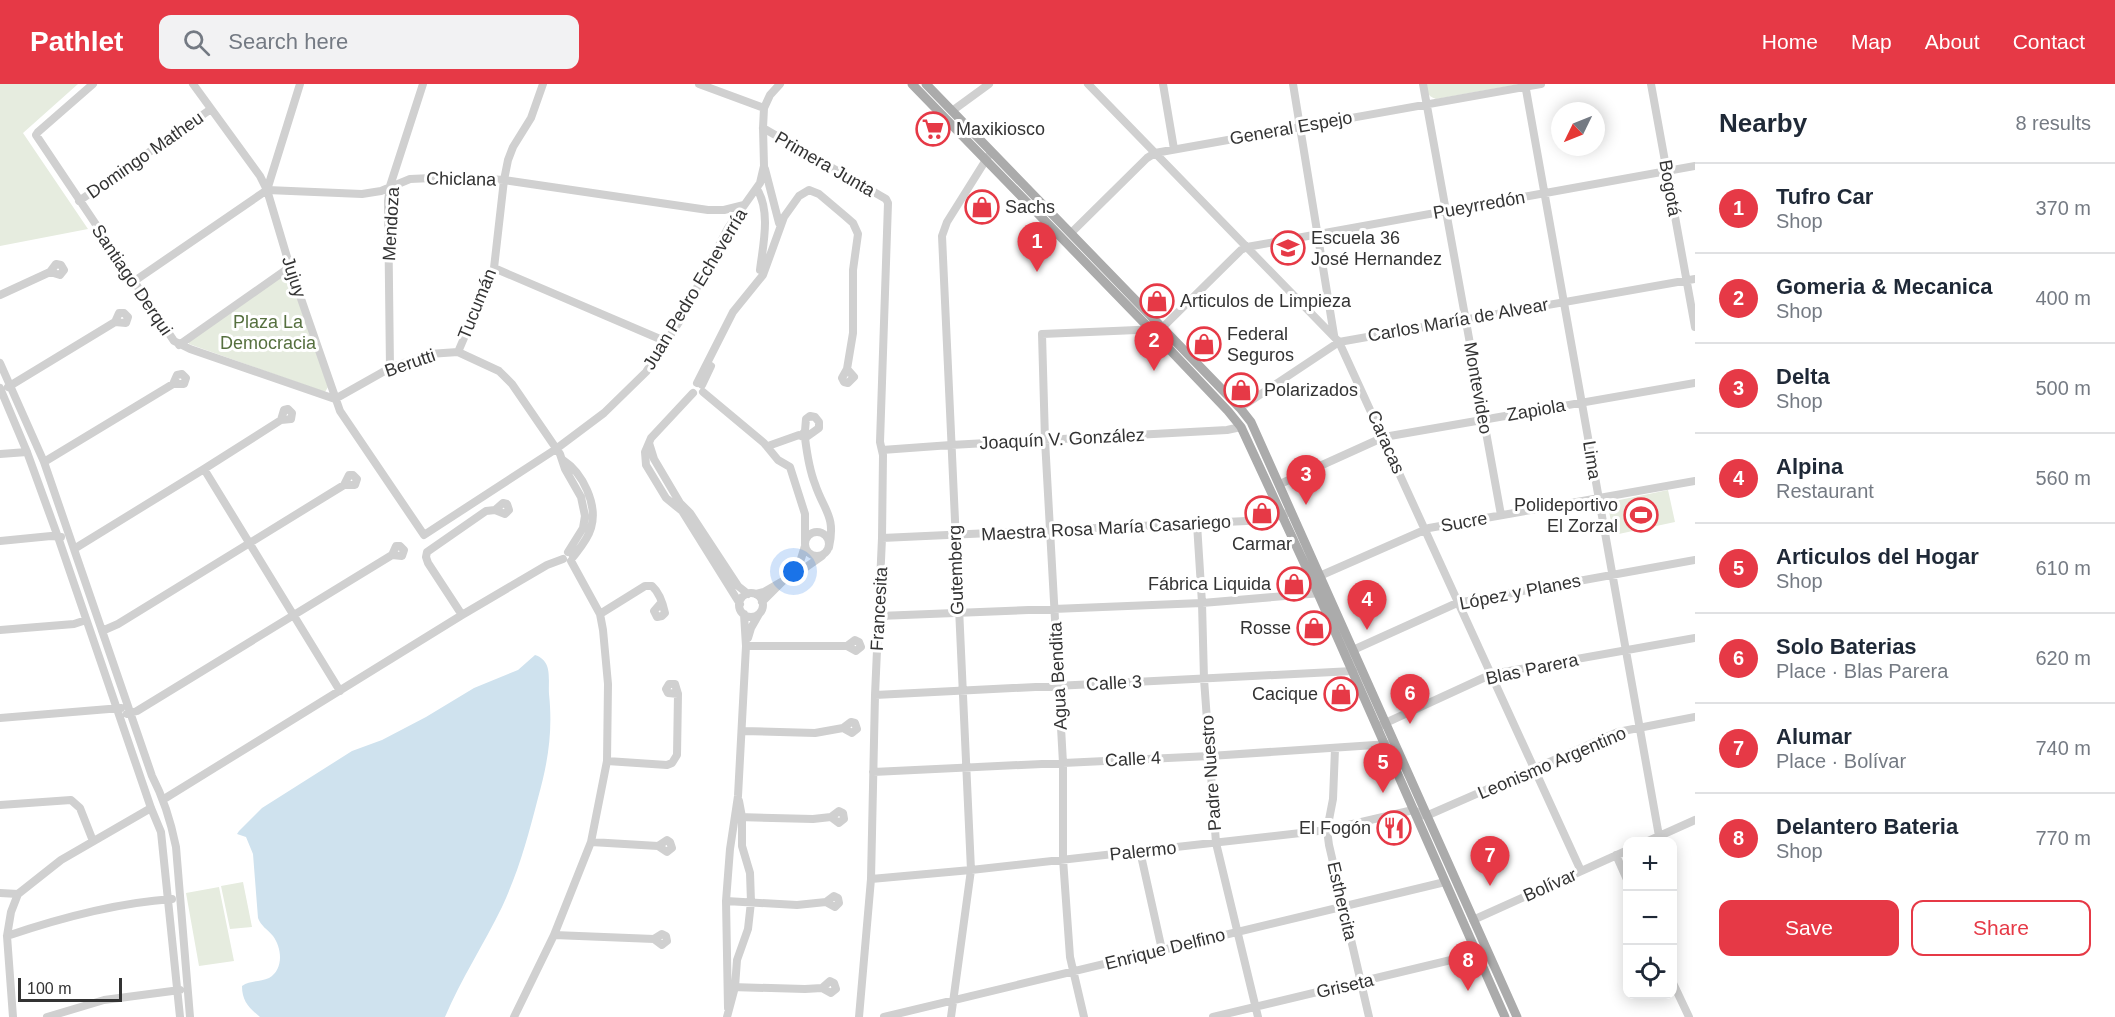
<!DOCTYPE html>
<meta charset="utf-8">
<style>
:root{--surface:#fff;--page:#f2f2f3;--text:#1f2937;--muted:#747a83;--line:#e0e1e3;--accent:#e63946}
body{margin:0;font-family:Arial,sans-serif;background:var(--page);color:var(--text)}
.controls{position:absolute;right:18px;bottom:18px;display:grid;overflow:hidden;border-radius:12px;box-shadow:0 3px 15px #0003}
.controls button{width:54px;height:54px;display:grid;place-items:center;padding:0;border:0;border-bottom:2px solid var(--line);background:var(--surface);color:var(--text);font:30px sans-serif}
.compass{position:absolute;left:1551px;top:18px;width:54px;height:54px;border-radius:50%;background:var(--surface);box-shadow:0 3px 15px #0003;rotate:227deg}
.scale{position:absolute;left:18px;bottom:15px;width:104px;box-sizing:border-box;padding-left:6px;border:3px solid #333;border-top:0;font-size:16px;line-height:21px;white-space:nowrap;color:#333;-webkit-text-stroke:4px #fff;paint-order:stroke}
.you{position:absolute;left:794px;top:488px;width:21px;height:21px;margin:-15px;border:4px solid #fff;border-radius:50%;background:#1a73e8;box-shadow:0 0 0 9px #1a73e833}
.badge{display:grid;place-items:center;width:39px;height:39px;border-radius:50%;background:var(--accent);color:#fff;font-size:20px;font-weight:700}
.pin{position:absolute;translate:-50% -50px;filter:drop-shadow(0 2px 3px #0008)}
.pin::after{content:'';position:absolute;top:32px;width:21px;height:18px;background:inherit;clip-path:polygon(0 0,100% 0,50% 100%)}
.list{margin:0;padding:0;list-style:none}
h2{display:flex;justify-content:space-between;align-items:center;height:78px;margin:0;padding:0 24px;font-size:26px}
h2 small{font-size:20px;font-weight:400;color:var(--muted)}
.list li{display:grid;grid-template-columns:39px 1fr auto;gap:18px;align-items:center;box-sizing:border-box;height:90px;padding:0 24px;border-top:2px solid var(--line)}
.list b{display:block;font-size:22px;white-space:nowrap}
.list p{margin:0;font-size:20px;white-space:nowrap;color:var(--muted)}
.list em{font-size:20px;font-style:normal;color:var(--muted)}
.actions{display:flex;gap:12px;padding:18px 24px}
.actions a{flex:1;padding:14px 0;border:2px solid var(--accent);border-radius:12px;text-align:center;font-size:21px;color:var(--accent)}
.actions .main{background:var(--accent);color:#fff}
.icon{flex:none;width:33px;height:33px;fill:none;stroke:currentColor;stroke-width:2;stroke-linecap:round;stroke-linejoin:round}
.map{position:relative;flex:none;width:1695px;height:933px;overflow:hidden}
header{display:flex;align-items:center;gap:36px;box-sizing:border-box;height:84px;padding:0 30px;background:var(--accent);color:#fff}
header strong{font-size:28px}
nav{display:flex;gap:33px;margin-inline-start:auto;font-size:21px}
.search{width:420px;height:54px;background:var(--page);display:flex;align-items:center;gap:15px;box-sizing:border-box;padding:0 21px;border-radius:12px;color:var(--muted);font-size:22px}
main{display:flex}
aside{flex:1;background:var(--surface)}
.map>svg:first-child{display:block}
.green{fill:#e6ecdf}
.water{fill:#cfe2ee}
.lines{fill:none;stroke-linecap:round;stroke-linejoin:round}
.minor{stroke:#d0d0d0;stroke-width:8}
.major{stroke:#ababab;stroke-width:9}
.labels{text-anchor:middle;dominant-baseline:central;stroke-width:6;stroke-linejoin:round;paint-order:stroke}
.street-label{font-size:18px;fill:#333;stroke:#fff}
.poi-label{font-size:18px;fill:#333;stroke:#fff;text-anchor:start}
.park-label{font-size:18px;fill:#56703f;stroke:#fff}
</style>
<header>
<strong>Pathlet</strong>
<div class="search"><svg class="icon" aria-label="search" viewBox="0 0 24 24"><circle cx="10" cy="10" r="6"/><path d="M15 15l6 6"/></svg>Search here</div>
<nav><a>Home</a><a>Map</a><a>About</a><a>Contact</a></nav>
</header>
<main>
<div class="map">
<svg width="1695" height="933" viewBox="0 0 1695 933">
<rect width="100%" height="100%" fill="#fff"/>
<!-- green -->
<path class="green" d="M0,0H78L23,49L88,145L0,162Z
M1426,0H1520L1436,15C1427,12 1427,8 1426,0Z
M288,192L292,197L328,303L325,308L189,260V257L281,193Z
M1668,406L1675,438L1614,451L1608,423L1610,418Z
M243,798L252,843L230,845L221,802Z
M219,803L234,877L199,882L186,809Z"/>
<!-- water -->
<path class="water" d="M535,571C553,577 548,595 549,610C553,648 548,678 538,714C528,753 519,786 502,823C484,860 461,895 445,933H260C249,924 242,917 242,902C250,896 261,898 269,894C284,885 282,864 273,852C267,845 261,842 258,834L253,770L246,753L237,750L239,747L262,724L352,667L382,656L426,633L474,604L518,586Z"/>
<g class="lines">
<!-- minor -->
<path class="minor" d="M93,0L38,48L36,51L174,257L190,265L335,315L390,284L429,270L458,268L499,287L512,300L560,370L565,385L581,413L585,432L583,444L568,468
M193,0L260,92L267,106L290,183L340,327L424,451L556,365L604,329L646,288L679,238L728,144L760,99L764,82L763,44L764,24L770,11L780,0
M699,0L764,24
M1088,0L1339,258L1581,787
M1163,0L1174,65
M1293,0L1334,251
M1423,0L1501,431
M1525,0C1570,251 1614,501 1659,752
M1651,0L1695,243
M952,27L989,0
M763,44L886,115L888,119L880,358L883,371L882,454L875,611L871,795L859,933
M765,85L779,139
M757,105C771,128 763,161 760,186
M267,106L300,0
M79,117L211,25
M1071,149L1147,74L1155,69L1541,0
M494,184L667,258
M133,198L267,106L362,110L381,107L410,95L455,93L504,96L708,126H724L744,121
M0,211L50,188L56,180L61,181L64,186L60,191L50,188
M179,261L290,183
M458,268L494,184L504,96L508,76L513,63L531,34L543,0
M0,279L44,378L152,692C164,715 171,738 176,763L190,933
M390,284L388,117L390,102L423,0
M697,299L733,228L763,191L784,133L799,112L809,106L819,110L845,132L853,139L858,150L853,186V249L847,285L842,294L844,298L848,299L854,293L847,285
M702,301L711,282
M8,303L115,238L126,239L128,233L124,229H119L115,238
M0,304L27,368L58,453L151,724L161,748L180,933
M703,308L764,359L778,376L790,383L805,430V459
M693,309L651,354L645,368L646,381L666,414L682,427L740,520
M1240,324L1339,258L1695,195
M802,351L805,347L806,335L810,332L815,333L819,338V344L805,354
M649,359L654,375L680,419L690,429L738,502L748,510
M768,362L799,351L805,354C807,370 809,385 815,400C824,427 836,432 829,463
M882,366L951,361L1227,346L1241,343
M0,370L27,368
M563,376C583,389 598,421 591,444C588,455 580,464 573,473
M44,378L173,300H184L186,294L182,290L177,291L173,300
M204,385L340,607
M1280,400L1384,353L1695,299
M1197,440L1202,519L1204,595L1216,759L1258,933
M805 460a12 12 0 1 1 24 0a12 12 0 1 1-24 0Z
M882,454L1268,436L1287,429
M0,457L51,452L61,453
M74,465L204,385L281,336L291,335L292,329L288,325L284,326L281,336
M789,492L802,486L822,472
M1315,494L1429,444L1695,397
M783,497L800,478L805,462
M739 521a12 12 0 1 1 24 0a12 12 0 1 1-24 0Z
M756,510L764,508L783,497L762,518
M600,530L645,502H652C660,509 663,520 665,529L662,532L657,533L654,527L660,520
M462,531L428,479L426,473L427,468L486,427L495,426L505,430L509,426L507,420L503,419L495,426
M879,532L1202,519L1321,509
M0,546L74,540L86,536
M102,547L118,540L344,401H355L357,395L353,391H349L344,401
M748,554L751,544L759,530
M746,562H847L856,567L861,563L859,558L855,556L847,562
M1353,566L1457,519L1695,476
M875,611L1353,587
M127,630L137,627L392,471L402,472L404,466L400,462H396L392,471
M0,634L121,624
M1381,641L1492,590L1695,554
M742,647L815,649L843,644L851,638L855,639L857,645L852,649L843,644
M1335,665L1333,715L1327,746L1329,761L1369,933
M607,677L667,681L672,679L677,671L678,610L675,600H669L666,605L668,609L678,610
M873,688L1210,672L1390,660
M164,715L462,531L547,481L563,475
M0,721L71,716L80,724L93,757
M738,733L813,735L831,733L839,727L843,729L844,735L839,739L831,733
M591,758L658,762L667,768L672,764L670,758L667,756L658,762
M1646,758L1695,736
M1140,767L1162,866
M1616,771L1628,798
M871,795L971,786L1327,746L1413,726L1426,732L1618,648L1695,633
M0,809L18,810
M726,817L797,821L826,818L834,812L838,814L839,819L835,823L826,818
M1473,836L1628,766
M554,851L654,855L662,861L667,857L666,852L662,850L654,855
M7,852C60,834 115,819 172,815
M1672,897L1689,933
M731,903L805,905L822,904L830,897L834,899L836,905L831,909L822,904
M728,924L726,817L730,765L738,712L746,562L744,530
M13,933L7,852L11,828L18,810L61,776L151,724
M47,933L104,916L180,906
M514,933L554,851L591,758L607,677L608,600L603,546L600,530L571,477
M727,933L735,903L737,876L748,845L751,818L750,789L742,762V733L739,717
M884,933L1445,798
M951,933L971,786L942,152L947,138L989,71
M1084,933L1070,873L1063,775V679L1045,356L1042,250L1161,245L1241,166L1247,163L1695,82
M1213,933L1476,870"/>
<!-- major -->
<path class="major" d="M912,0L1152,247L1228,327L1241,343L1312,496L1505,933
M926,0L1240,324L1251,338C1340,536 1427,735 1517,933"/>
</g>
<!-- icons -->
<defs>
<symbol id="supermarket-ring" viewBox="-11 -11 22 22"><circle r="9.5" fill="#fff" stroke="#e63946" stroke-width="1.5"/><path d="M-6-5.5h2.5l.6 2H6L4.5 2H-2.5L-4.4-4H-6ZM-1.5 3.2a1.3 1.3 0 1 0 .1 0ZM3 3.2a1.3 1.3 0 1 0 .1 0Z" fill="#e63946"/></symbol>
<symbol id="shop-ring" viewBox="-11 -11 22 22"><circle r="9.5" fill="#fff" stroke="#e63946" stroke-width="1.5"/><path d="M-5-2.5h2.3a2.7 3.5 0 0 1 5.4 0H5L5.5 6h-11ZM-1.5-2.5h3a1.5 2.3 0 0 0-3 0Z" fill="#e63946"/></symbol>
<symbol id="school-ring" viewBox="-11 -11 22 22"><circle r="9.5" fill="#fff" stroke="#e63946" stroke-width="1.5"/><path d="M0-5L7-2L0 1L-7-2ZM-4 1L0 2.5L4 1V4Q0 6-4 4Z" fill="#e63946"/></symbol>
<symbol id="stadium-ring" viewBox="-11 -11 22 22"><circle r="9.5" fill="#fff" stroke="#e63946" stroke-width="1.5"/><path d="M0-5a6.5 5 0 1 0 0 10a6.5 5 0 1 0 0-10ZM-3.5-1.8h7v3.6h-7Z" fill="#e63946"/></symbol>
<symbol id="restaurant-ring" viewBox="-11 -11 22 22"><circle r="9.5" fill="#fff" stroke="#e63946" stroke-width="1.5"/><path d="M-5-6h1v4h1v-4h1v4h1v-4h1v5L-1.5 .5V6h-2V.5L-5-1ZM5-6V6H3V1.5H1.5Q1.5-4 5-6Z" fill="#e63946"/></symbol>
</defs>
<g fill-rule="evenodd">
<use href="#supermarket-ring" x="914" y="26" width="38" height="38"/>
<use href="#shop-ring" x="963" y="104" width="38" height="38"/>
<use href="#school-ring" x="1269" y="145" width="38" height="38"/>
<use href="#shop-ring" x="1138" y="198" width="38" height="38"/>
<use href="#shop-ring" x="1185" y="241" width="38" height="38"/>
<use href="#shop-ring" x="1222" y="287" width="38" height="38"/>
<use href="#shop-ring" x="1243" y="410" width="38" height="38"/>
<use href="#stadium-ring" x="1622" y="412" width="38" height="38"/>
<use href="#shop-ring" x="1275" y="481" width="38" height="38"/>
<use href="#shop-ring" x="1295" y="525" width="38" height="38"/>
<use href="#shop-ring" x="1322" y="591" width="38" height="38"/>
<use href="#restaurant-ring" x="1375" y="725" width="38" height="38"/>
</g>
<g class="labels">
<!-- street labels -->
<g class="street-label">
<text transform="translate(1291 44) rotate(-10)">General Espejo</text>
<text transform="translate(145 71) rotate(-35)">Domingo Matheu</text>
<text transform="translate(825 80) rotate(30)">Primera Junta</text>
<text transform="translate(461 95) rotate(1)">Chiclana</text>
<text transform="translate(1670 104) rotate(80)">Bogotá</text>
<text transform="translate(1479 121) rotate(-10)">Pueyrredón</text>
<text transform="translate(391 140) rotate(-87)">Mendoza</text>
<text transform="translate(294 193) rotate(72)">Jujuy</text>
<text transform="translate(132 196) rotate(56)">Santiago Derqui</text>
<text transform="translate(695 205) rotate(-59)">Juan Pedro Echeverría</text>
<text transform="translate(477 220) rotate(-68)">Tucumán</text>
<text transform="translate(1458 236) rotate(-10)">Carlos María de Alvear</text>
<text transform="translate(410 279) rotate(-19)">Berutti</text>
<text transform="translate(1478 304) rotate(80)">Montevideo</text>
<text transform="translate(1536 326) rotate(-10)">Zapiola</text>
<text transform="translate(1062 355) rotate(-3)">Joaquín V. González</text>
<text transform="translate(1386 358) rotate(66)">Caracas</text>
<text transform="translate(1592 376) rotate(81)">Lima</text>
<text transform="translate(1464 438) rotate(-10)">Sucre</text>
<text transform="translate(1106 444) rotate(-3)">Maestra Rosa María Casariego</text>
<text transform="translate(956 486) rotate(-92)">Gutemberg</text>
<text transform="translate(1520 508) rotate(-11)">López y Planes</text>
<text transform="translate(879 525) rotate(-87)">Francesita</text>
<text transform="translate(1532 585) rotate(-12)">Blas Parera</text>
<text transform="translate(1058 592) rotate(-93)">Agua Bendita</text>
<text transform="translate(1114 599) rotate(-3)">Calle 3</text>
<text transform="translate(1133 675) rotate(-3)">Calle 4</text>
<text transform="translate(1552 679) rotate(-23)">Leonismo Argentino</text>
<text transform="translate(1211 689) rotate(-94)">Padre Nuestro</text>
<text transform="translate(1143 767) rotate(-6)">Palermo</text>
<text transform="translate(1550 801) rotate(-24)">Bolívar</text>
<text transform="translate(1342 817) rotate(77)">Esthercita</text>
<text transform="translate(1165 865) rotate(-14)">Enrique Delfino</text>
<text transform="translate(1345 902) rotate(-13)">Griseta</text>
</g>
<!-- poi labels -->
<g class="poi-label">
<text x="956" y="45">Maxikiosco</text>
<text x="1005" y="123">Sachs</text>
<text x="1311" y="154">Escuela 36<tspan x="1311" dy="21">José Hernandez</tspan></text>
<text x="1180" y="217">Articulos de Limpieza</text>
<text x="1227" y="250">Federal<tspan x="1227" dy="21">Seguros</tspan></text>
<text x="1264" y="306">Polarizados</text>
<text x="1618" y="421" text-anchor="end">Polideportivo<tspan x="1618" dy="21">El Zorzal</tspan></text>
<text x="1262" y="460" text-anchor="middle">Carmar</text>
<text x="1271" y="500" text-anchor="end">Fábrica Liquida</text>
<text x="1291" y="544" text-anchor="end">Rosse</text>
<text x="1318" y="610" text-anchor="end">Cacique</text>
<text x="1371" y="744" text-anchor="end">El Fogón</text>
</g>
<!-- park labels -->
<g class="park-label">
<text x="268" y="238">Plaza La<tspan x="268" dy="21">Democracia</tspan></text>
</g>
</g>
</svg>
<div class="controls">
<button>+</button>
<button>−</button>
<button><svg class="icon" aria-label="locate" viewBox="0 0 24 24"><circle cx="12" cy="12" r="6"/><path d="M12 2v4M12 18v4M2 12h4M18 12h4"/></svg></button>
</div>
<svg class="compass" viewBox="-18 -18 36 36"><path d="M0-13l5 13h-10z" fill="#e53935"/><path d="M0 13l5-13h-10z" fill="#747a83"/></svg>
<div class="scale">100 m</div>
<div class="you"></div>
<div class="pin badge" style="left:1037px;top:188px">1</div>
<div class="pin badge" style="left:1154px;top:287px">2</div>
<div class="pin badge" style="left:1306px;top:421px">3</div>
<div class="pin badge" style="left:1367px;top:546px">4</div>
<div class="pin badge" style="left:1383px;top:709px">5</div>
<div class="pin badge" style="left:1410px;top:640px">6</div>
<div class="pin badge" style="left:1490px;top:802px">7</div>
<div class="pin badge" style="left:1468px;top:907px">8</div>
</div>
<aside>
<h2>Nearby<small>8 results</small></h2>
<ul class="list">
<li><span class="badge">1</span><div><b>Tufro Car</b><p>Shop</p></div><em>370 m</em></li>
<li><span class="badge">2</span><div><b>Gomeria &amp; Mecanica</b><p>Shop</p></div><em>400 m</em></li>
<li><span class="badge">3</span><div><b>Delta</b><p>Shop</p></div><em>500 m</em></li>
<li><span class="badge">4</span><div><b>Alpina</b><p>Restaurant</p></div><em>560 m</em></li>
<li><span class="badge">5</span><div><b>Articulos del Hogar</b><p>Shop</p></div><em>610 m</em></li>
<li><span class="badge">6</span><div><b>Solo Baterias</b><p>Place · Blas Parera</p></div><em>620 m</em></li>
<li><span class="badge">7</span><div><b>Alumar</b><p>Place · Bolívar</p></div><em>740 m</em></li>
<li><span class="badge">8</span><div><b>Delantero Bateria</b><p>Shop</p></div><em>770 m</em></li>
</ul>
<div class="actions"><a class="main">Save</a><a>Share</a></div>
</aside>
</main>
